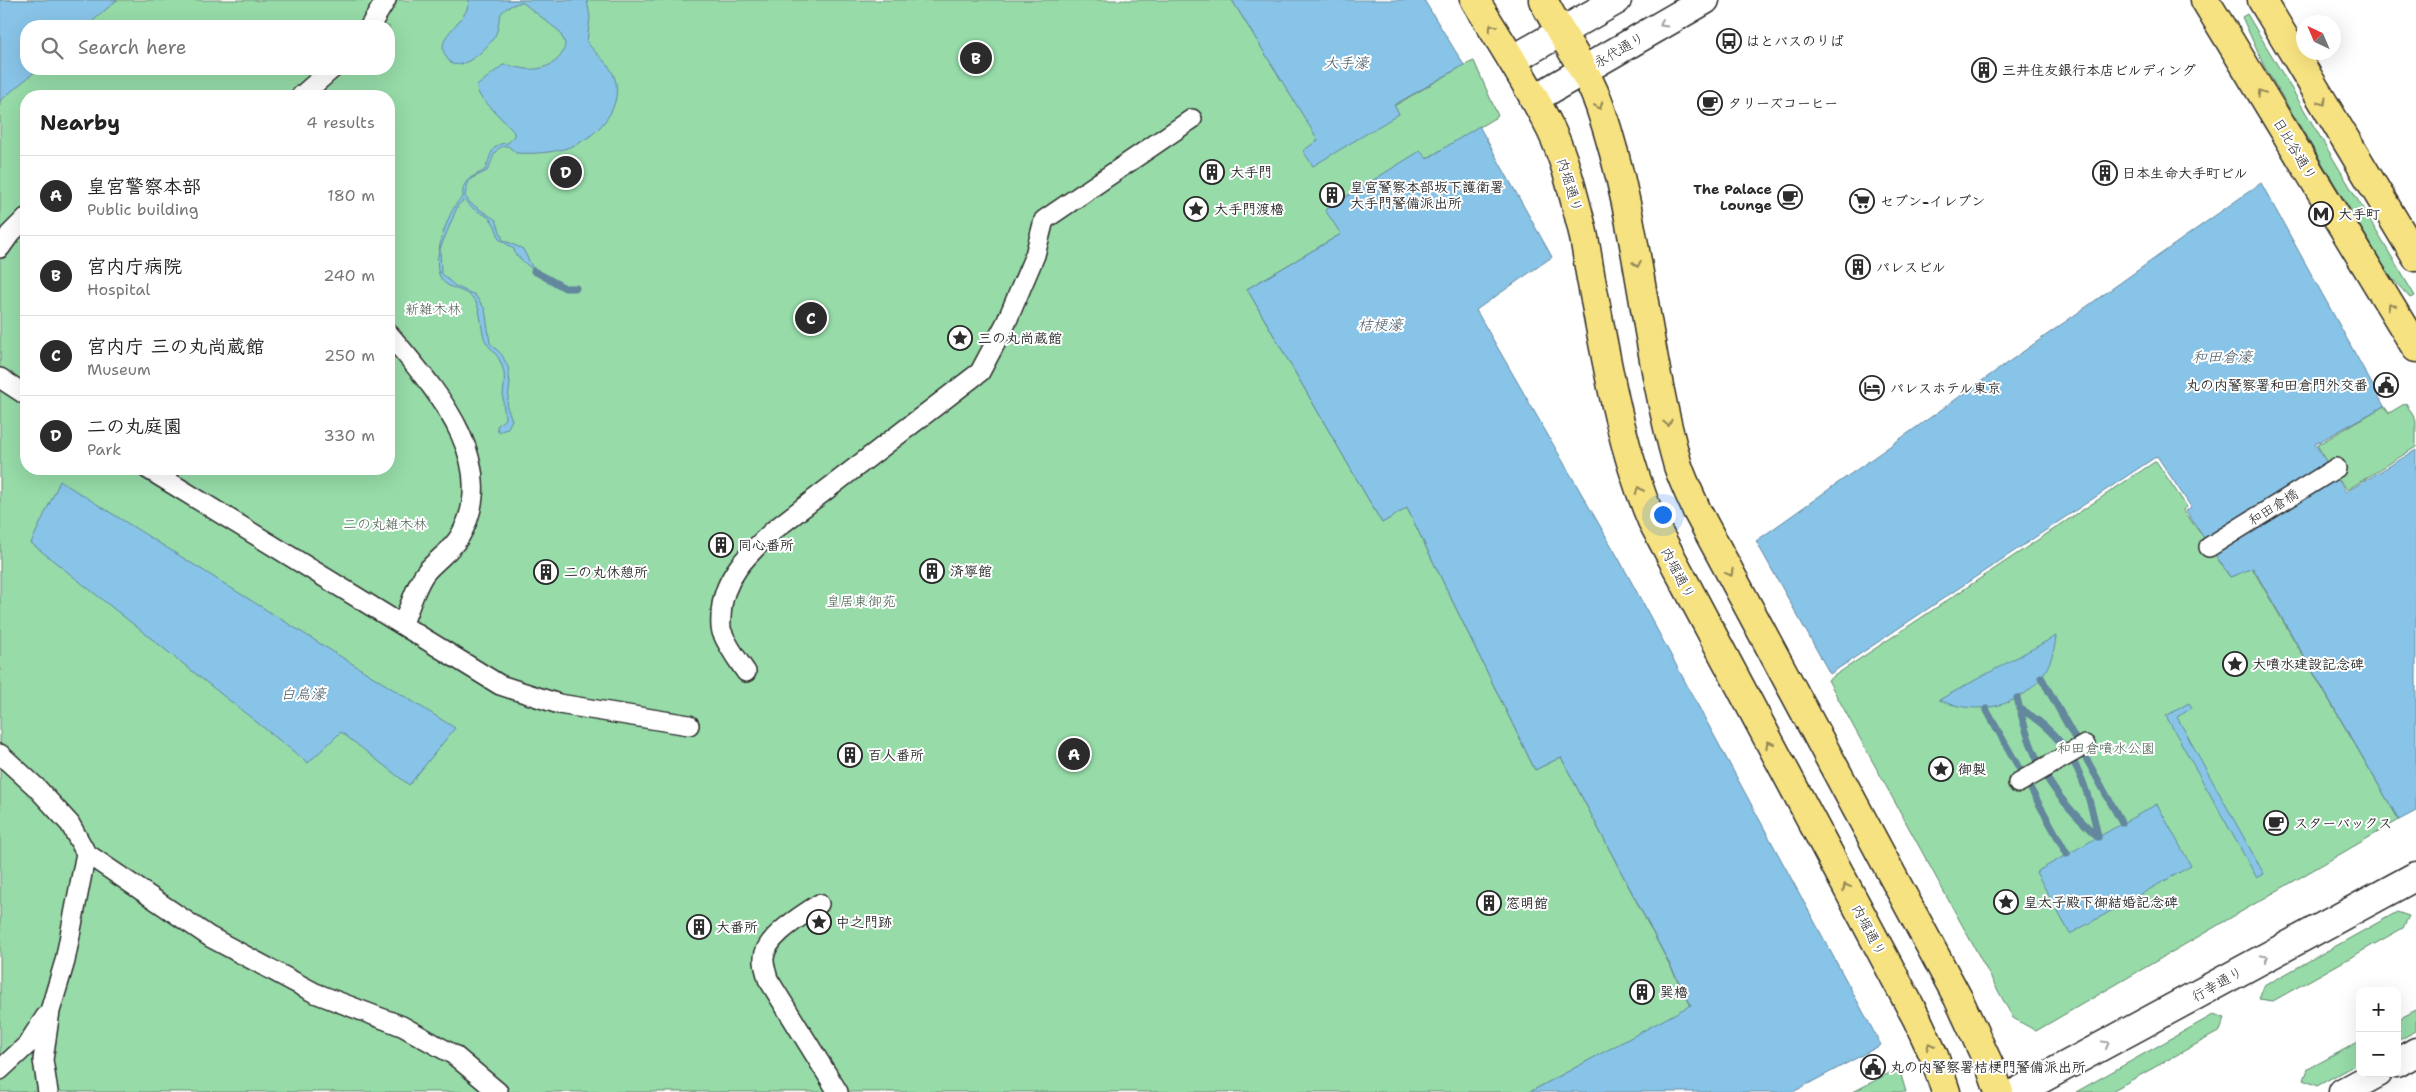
<!DOCTYPE html>
<meta charset="utf-8">
<style>
:root{--surface:#fff;--page:#f6f6f6;--text:#222;--muted:#767676;--line:#e0e0e0;--accent:#2b2b2b}
body{margin:0;font-family:"Shantell Sans","Klee One",sans-serif;background:var(--page);color:var(--text)}
.controls{position:absolute;right:15px;bottom:15px;display:grid;overflow:hidden;border-radius:10px;box-shadow:0 5px 20px #0002}
.controls button{width:45px;height:45px;display:grid;place-items:center;padding:0;border:0;border-bottom:1px solid var(--line);background:var(--surface);color:var(--text);font:25px sans-serif}
.compass{position:absolute;left:2296px;top:15px;width:45px;height:45px;border-radius:50%;background:var(--surface);box-shadow:0 5px 20px #0002;rotate:316deg}
.you{position:absolute;left:1662px;top:514px;width:18px;height:18px;margin:-12px;border:4px solid #fff;border-radius:50%;background:#1a73e8;box-shadow:0 0 0 8px #1a73e833}
.badge{display:grid;place-items:center;width:32px;height:32px;border-radius:50%;background:var(--accent);color:#fff;font-size:16px;font-weight:700}
.pin{position:absolute;translate:-50% -50%;border:2px solid #fff;box-shadow:0 1px 5px #0006}
.list{margin:0;padding:0;list-style:none}
h2{display:flex;justify-content:space-between;align-items:center;height:65px;margin:0;padding:0 20px;font-size:21px}
h2 small{font-size:16px;font-weight:400;color:var(--muted)}
.list li{display:grid;grid-template-columns:32px 1fr auto;gap:15px;align-items:center;box-sizing:border-box;height:80px;padding:0 20px;border-top:1px solid var(--line)}
.list b{display:block;font-size:19px;white-space:nowrap}
.list p{margin:0;font-size:16px;white-space:nowrap;color:var(--muted)}
.list em{font-size:16px;font-style:normal;color:var(--muted)}
.icon{flex:none;width:28px;height:28px;fill:none;stroke:currentColor;stroke-width:2;stroke-linecap:round;stroke-linejoin:round}
.map{position:relative;flex:none;width:2416px;height:1092px;overflow:hidden}
.search{position:absolute;background:var(--surface);box-shadow:0 5px 20px #0002;left:20px;top:20px;width:375px;height:55px;display:flex;align-items:center;gap:12px;box-sizing:border-box;padding:0 18px;border-radius:20px;color:var(--muted);font-size:19px}
.panel{position:absolute;background:var(--surface);box-shadow:0 5px 20px #0002;left:20px;top:90px;width:375px;height:385px;border-radius:20px}
.map>svg:first-child{display:block}
.green{fill:#96dba8;stroke:#60836a;fill-rule:evenodd}
.water{fill:#88c4e8;stroke:#63879c}
.lines{fill:none;stroke-linecap:round;stroke-linejoin:round}
.stream{stroke:#63879c;stroke-width:7}
.pedestrian-casing{stroke:#2b2b2b;stroke-width:22}
.secondary-casing{stroke:#2b2b2b;stroke-width:31}
.primary-casing{stroke:#2b2b2b;stroke-width:31}
.trunk-casing{stroke:#2b2b2b;stroke-width:31}
.pedestrian{stroke:#fff;stroke-width:19}
.secondary{stroke:#fff;stroke-width:28}
.primary{stroke:#f7e281;stroke-width:28}
.trunk{stroke:#f7e281;stroke-width:28}
.oneway{stroke:#a0a0a0}
.oneway2{stroke:#918656}
.labels{text-anchor:middle;dominant-baseline:central;stroke-width:4;stroke-linejoin:round;paint-order:stroke}
.poi-label{font-size:14px;font-weight:bold;fill:#2b2b2b;stroke:#fff;text-anchor:start}
.street-label{font-size:14px;fill:#2b2b2b;stroke:#fff}
.park-label{font-size:14px;fill:#4b6050;stroke:#fff}
.water-label{font-size:15px;font-style:italic;fill:#475964;stroke:#fff}
</style>
<div class="map">
<svg width="2416" height="1092" viewBox="0 0 2416 1092">
<rect width="100%" height="100%" fill="#fff"/>
<filter id="ink" filterUnits="userSpaceOnUse"><feTurbulence type="fractalNoise" baseFrequency=".02" numOctaves="2"/><feDisplacementMap in="SourceGraphic" scale="10" xChannelSelector="R" yChannelSelector="G"/><feConvolveMatrix kernelMatrix="1 2 1 2 8 2 1 2 1" color-interpolation-filters="sRGB"/></filter>
<g filter="url(#ink)">
<!-- green -->
<path class="green" d="M0,0H1232L1319,140L1399,114L1394,106L1464,65L1474,61L1498,116L1426,159L1420,152L1326,209L1341,234L1247,289L1382,523L1407,508L1535,770L1561,757L1691,1006L1530,1092H0ZM26,26H389V69H26ZM26,96H389V469H26Z
M2247,14L2415,296L2410,298L2390,276L2264,66L2242,17Z
M2406,403L2416,421V447L2347,490L2340,481L2217,558L2230,577L2252,568L2399,820L2036,1031L2013,1018L1828,680L2156,461L2187,507L2183,510L2201,534L2325,458L2317,445L2384,406L2389,413Z
M2397,912L2409,916L2403,928L2273,1001L2259,999L2264,986Z
M2416,1010V1031L2397,1041V1020Z
M2213,1015L2225,1018L2220,1031L2110,1092H2076Z
M2360,1041V1062L2317,1086L2304,1080L2308,1069Z
M1899,1068L1906,1092H1853Z"/>
<!-- water -->
<path class="water" d="M0,0H117L87,26H26V69H38L0,101Z
M469,0H587L590,17L587,42C595,54 611,64 615,79C623,106 600,133 577,144C559,153 535,154 516,153L508,146C492,146 494,160 487,171L472,178L467,184L465,196L470,203L496,220L503,240L523,249L534,271L515,254L514,249L499,239C492,208 480,219 464,200L458,205L440,249L441,273L455,286L475,295L485,309L490,343L502,355L508,367L510,383L507,407L512,420L507,429L498,432L497,426L505,419C505,412 503,406 503,400C503,383 508,376 499,359C495,351 486,346 484,337C480,325 482,307 472,297C460,287 445,290 439,274C432,258 450,204 463,197C461,179 473,177 485,170C491,157 490,143 508,143L514,136V132L480,96L476,87L478,85L503,65C511,65 518,68 526,69C543,71 564,62 565,43L559,31L522,2C489,11 505,22 493,39C485,50 466,68 452,64C425,37 468,26 469,0Z
M1232,0H1424L1464,65L1394,105L1399,114L1313,166L1303,151L1318,140Z
M1479,126L1552,257L1476,310L1619,559L1881,1045L1793,1092H1530L1691,1005L1561,757L1535,770L1407,508L1382,523L1247,289L1341,234L1325,210L1420,151L1427,159Z
M2261,183L2384,406L2315,444L2346,492L2416,450V811L2399,820L2253,568L2230,577L2186,511L2191,507L2157,456L1830,674L1756,541Z
M60,481L455,728L409,785L341,732L308,763L31,543Z
M2056,636C2051,697 1991,722 1939,700Z
M2189,703L2192,708L2177,717L2264,874L2257,878L2166,716Z
M2157,804L2191,866L2070,934L2036,872Z"/>
<g class="lines">
<!-- stream -->
<path class="stream" d="M534,271L565,288H576
M2041,677L2122,823
M2017,698C2032,762 2050,793 2098,837
M2019,708C2071,738 2087,780 2098,837
M1986,709L2067,854"/>
<defs>
<path id="pedestrian" d="M370,26L386,0
M301,96L332,69
M0,248L10,234L26,218
M389,334C433,387 503,462 460,536C452,550 436,560 426,572C415,586 410,608 402,625
M0,378L26,395
M148,469L500,685L559,704L689,725
M2209,547L2336,468
M746,672C737,659 728,647 722,632C720,627 721,622 721,617C721,579 748,554 774,530L980,372L1006,323L1035,255L1044,220L1192,119
M0,754L37,788L70,824L86,853L210,937L315,993L402,1026L454,1055L498,1092
M2018,783L2085,745
M819,904C803,915 762,938 764,961C764,967 767,974 768,979L838,1092
M0,1070L27,1045L46,1016
M48,1092L43,1060L50,1011L65,961L86,853"/>
<path id="secondary" d="M1512,60L1617,0
M1534,99L1705,0
M2397,1063L2416,1052
M2017,1092L2416,876
M2343,1092L2378,1073"/>
<path id="primary" d="M1475,0C1501,43 1529,85 1551,130C1565,159 1573,193 1581,224C1586,243 1588,264 1592,284C1607,363 1620,446 1652,521L1917,1019L1934,1056L1946,1092
M1543,0C1561,36 1587,69 1600,107C1640,223 1644,348 1678,466C1683,481 1691,497 1697,511L1958,998L1991,1069L1999,1092"/>
<path id="trunk" d="M2205,0L2416,348
M2262,0L2416,257"/>
</defs>
<!-- pedestrian casing -->
<use href="#pedestrian" class="pedestrian-casing"/>
<!-- secondary casing -->
<use href="#secondary" class="secondary-casing"/>
<!-- primary casing -->
<use href="#primary" class="primary-casing"/>
<!-- trunk casing -->
<use href="#trunk" class="trunk-casing"/>
<!-- pedestrian -->
<use href="#pedestrian" class="pedestrian"/>
<!-- secondary -->
<use href="#secondary" class="secondary"/>
<!-- primary -->
<use href="#primary" class="primary"/>
<!-- trunk -->
<use href="#trunk" class="trunk"/>
</g>
<!-- one-way arrows -->
<defs><path id="oneway-chevron" d="M-2-3.5L2.5 0L-2 3.5" fill="none" stroke-width="1.6" stroke-linecap="round" stroke-linejoin="round" transform="scale(1.25)"/></defs>
<g class="oneway">
<use href="#oneway-chevron" transform="translate(1663 24) rotate(150)"/>
<use href="#oneway-chevron" transform="translate(2265 958) rotate(-29)"/>
<use href="#oneway-chevron" transform="translate(2106 1044) rotate(-29)"/>
</g>
<g class="oneway2">
<use href="#oneway-chevron" transform="translate(1492 27) rotate(-122)"/>
<use href="#oneway-chevron" transform="translate(2261 93) rotate(-121)"/>
<use href="#oneway-chevron" transform="translate(2323 102) rotate(59)"/>
<use href="#oneway-chevron" transform="translate(1599 106) rotate(70)"/>
<use href="#oneway-chevron" transform="translate(1637 264) rotate(80)"/>
<use href="#oneway-chevron" transform="translate(2391 306) rotate(-121)"/>
<use href="#oneway-chevron" transform="translate(1668 423) rotate(77)"/>
<use href="#oneway-chevron" transform="translate(1639 490) rotate(-109)"/>
<use href="#oneway-chevron" transform="translate(1730 573) rotate(62)"/>
<use href="#oneway-chevron" transform="translate(1769 744) rotate(-118)"/>
<use href="#oneway-chevron" transform="translate(1846 887) rotate(-118)"/>
<use href="#oneway-chevron" transform="translate(1930 1046) rotate(-115)"/>
</g>
</g>
<!-- icons -->
<defs>
<symbol id="bus-ring" viewBox="-11 -11 22 22"><circle r="9.5" fill="#fff" stroke="#2b2b2b" stroke-width="1.5"/><path d="M-5-6H5V4H4V6H2V4H-2V6H-4V4H-5ZM-3.5-4V0h7V-4ZM-3.5 1.2v1.5H-2V1.2ZM2 1.2v1.5H3.5V1.2Z" fill="#2b2b2b"/></symbol>
<symbol id="building-ring" viewBox="-11 -11 22 22"><circle r="9.5" fill="#fff" stroke="#2b2b2b" stroke-width="1.5"/><path d="M-4-6H4V6H1V3H-1V6H-4ZM-2.5-4.3h1.7v1.8h-1.7ZM.8-4.3h1.7v1.8H.8ZM-2.5-1h1.7V.8h-1.7ZM.8-1h1.7V.8H.8Z" fill="#2b2b2b"/></symbol>
<symbol id="cafe-ring" viewBox="-11 -11 22 22"><circle r="9.5" fill="#fff" stroke="#2b2b2b" stroke-width="1.5"/><path d="M-5.5-4.5H6V0H3Q3 3.5 0 3.5H-2.5Q-5.5 3.5-5.5 0ZM3-3.2v2h1.7v-2ZM-6 4.5H4V6H-6Z" fill="#2b2b2b"/></symbol>
<symbol id="supermarket-ring" viewBox="-11 -11 22 22"><circle r="9.5" fill="#fff" stroke="#2b2b2b" stroke-width="1.5"/><path d="M-6-5.5h2.5l.6 2H6L4.5 2H-2.5L-4.4-4H-6ZM-1.5 3.2a1.3 1.3 0 1 0 .1 0ZM3 3.2a1.3 1.3 0 1 0 .1 0Z" fill="#2b2b2b"/></symbol>
<symbol id="sight-ring" viewBox="-11 -11 22 22"><circle r="9.5" fill="#fff" stroke="#2b2b2b" stroke-width="1.5"/><path d="M0-6L1.8-2.2L6-1.7L2.9 1.2L3.7 5.4L0 3.3L-3.7 5.4L-2.9 1.2L-6-1.7L-1.8-2.2Z" fill="#2b2b2b"/></symbol>
<symbol id="metro-ring" viewBox="-11 -11 22 22"><circle r="9.5" fill="#fff" stroke="#2b2b2b" stroke-width="1.5"/><path d="M-5.5 5V-5H-3L0 0L3-5H5.5V5H3V-.5L0 4L-3-.5V5Z" fill="#2b2b2b"/></symbol>
<symbol id="civic-ring" viewBox="-11 -11 22 22"><circle r="9.5" fill="#fff" stroke="#2b2b2b" stroke-width="1.5"/><path d="M-.6-6.5H3V-4.5H.6V-3L4-1V1h2V6H-6V1h2V-1L-.6-3ZM-1.2 2.5V6h2.4V2.5Z" fill="#2b2b2b"/></symbol>
<symbol id="hotel-ring" viewBox="-11 -11 22 22"><circle r="9.5" fill="#fff" stroke="#2b2b2b" stroke-width="1.5"/><path d="M-6-4.5h1.5V1H6V5H4.5V3h-9V5H-6ZM-4 0a1.8 1.8 0 1 1 3.6 0ZM.5 0V-2.5h3Q6-2.5 6 0Z" fill="#2b2b2b"/></symbol>
</defs>
<g fill-rule="evenodd">
<use href="#bus-ring" x="1715" y="27" width="28" height="28"/>
<use href="#building-ring" x="1970" y="56" width="28" height="28"/>
<use href="#cafe-ring" x="1696" y="89" width="28" height="28"/>
<use href="#building-ring" x="1198" y="158" width="28" height="28"/>
<use href="#building-ring" x="2091" y="159" width="28" height="28"/>
<use href="#building-ring" x="1318" y="181" width="28" height="28"/>
<use href="#cafe-ring" x="1776" y="183" width="28" height="28"/>
<use href="#supermarket-ring" x="1848" y="187" width="28" height="28"/>
<use href="#sight-ring" x="1182" y="195" width="28" height="28"/>
<use href="#metro-ring" x="2307" y="200" width="28" height="28"/>
<use href="#building-ring" x="1844" y="253" width="28" height="28"/>
<use href="#sight-ring" x="946" y="324" width="28" height="28"/>
<use href="#civic-ring" x="2372" y="371" width="28" height="28"/>
<use href="#hotel-ring" x="1858" y="374" width="28" height="28"/>
<use href="#building-ring" x="707" y="531" width="28" height="28"/>
<use href="#building-ring" x="918" y="557" width="28" height="28"/>
<use href="#building-ring" x="532" y="558" width="28" height="28"/>
<use href="#sight-ring" x="2221" y="650" width="28" height="28"/>
<use href="#building-ring" x="836" y="741" width="28" height="28"/>
<use href="#sight-ring" x="1927" y="755" width="28" height="28"/>
<use href="#cafe-ring" x="2262" y="809" width="28" height="28"/>
<use href="#sight-ring" x="1992" y="888" width="28" height="28"/>
<use href="#building-ring" x="1475" y="889" width="28" height="28"/>
<use href="#sight-ring" x="805" y="908" width="28" height="28"/>
<use href="#building-ring" x="685" y="913" width="28" height="28"/>
<use href="#building-ring" x="1628" y="978" width="28" height="28"/>
<use href="#civic-ring" x="1859" y="1053" width="28" height="28"/>
</g>
<g class="labels">
<!-- poi labels -->
<g class="poi-label">
<text x="1746" y="41">はとバスのりば</text>
<text x="2002" y="70">三井住友銀行本店ビルディング</text>
<text x="1728" y="103">タリーズコーヒー</text>
<text x="1230" y="172">大手門</text>
<text x="2122" y="173">日本生命大手町ビル</text>
<text x="1350" y="187">皇宮警察本部坂下護衛署<tspan x="1350" dy="16">大手門警備派出所</tspan></text>
<text x="1772" y="189" text-anchor="end">The Palace<tspan x="1772" dy="16">Lounge</tspan></text>
<text x="1880" y="201">セブン-イレブン</text>
<text x="1214" y="209">大手門渡櫓</text>
<text x="2338" y="214">大手町</text>
<text x="1876" y="267">パレスビル</text>
<text x="978" y="338">三の丸尚蔵館</text>
<text x="2368" y="385" text-anchor="end">丸の内警察署和田倉門外交番</text>
<text x="1890" y="388">パレスホテル東京</text>
<text x="738" y="545">同心番所</text>
<text x="950" y="571">済寧館</text>
<text x="564" y="572">二の丸休憩所</text>
<text x="2252" y="664">大噴水建設記念碑</text>
<text x="868" y="755">百人番所</text>
<text x="1958" y="769">御製</text>
<text x="2294" y="823">スターバックス</text>
<text x="2024" y="902">皇太子殿下御結婚記念碑</text>
<text x="1506" y="903">窓明館</text>
<text x="836" y="922">中之門跡</text>
<text x="716" y="927">大番所</text>
<text x="1660" y="992">巽櫓</text>
<text x="1890" y="1067">丸の内警察署桔梗門警備派出所</text>
</g>
<!-- street labels -->
<g class="street-label">
<text transform="translate(1619 50) rotate(-30)">永代通り</text>
<text transform="translate(2295 149) rotate(59)">日比谷通り</text>
<text transform="translate(1570 185) rotate(73)">内堀通り</text>
<text transform="translate(2273 507) rotate(-32)">和田倉橋</text>
<text transform="translate(1678 573) rotate(62)">内堀通り</text>
<text transform="translate(1869 930) rotate(62)">内堀通り</text>
<text transform="translate(2217 984) rotate(-29)">行幸通り</text>
</g>
<!-- park labels -->
<g class="park-label">
<text x="433" y="309">新雑木林</text>
<text x="385" y="524">二の丸雑木林</text>
<text x="861" y="601">皇居東御苑</text>
<text x="2106" y="748">和田倉噴水公園</text>
</g>
<!-- water labels -->
<g class="water-label">
<text x="1346" y="63">大手濠</text>
<text x="1380" y="325">桔梗濠</text>
<text x="2222" y="357">和田倉濠</text>
<text x="303" y="694">白鳥濠</text>
</g>
</g>
</svg>
<div class="controls">
<button>+</button>
<button>−</button>
</div>
<svg class="compass" viewBox="-18 -18 36 36"><path d="M0-13l5 13h-10z" fill="#e53935"/><path d="M0 13l5-13h-10z" fill="#767676"/></svg>
<div class="you"></div>
<div class="pin badge" style="left:1074px;top:754px">A</div>
<div class="pin badge" style="left:976px;top:58px">B</div>
<div class="pin badge" style="left:811px;top:318px">C</div>
<div class="pin badge" style="left:566px;top:172px">D</div>
<div class="search"><svg class="icon" aria-label="search" viewBox="0 0 24 24"><circle cx="10" cy="10" r="6"/><path d="M15 15l6 6"/></svg>Search here</div>
<section class="panel">
<h2>Nearby<small>4 results</small></h2>
<ul class="list">
<li><span class="badge">A</span><div><b>皇宮警察本部</b><p>Public building</p></div><em>180 m</em></li>
<li><span class="badge">B</span><div><b>宮内庁病院</b><p>Hospital</p></div><em>240 m</em></li>
<li><span class="badge">C</span><div><b>宮内庁 三の丸尚蔵館</b><p>Museum</p></div><em>250 m</em></li>
<li><span class="badge">D</span><div><b>二の丸庭園</b><p>Park</p></div><em>330 m</em></li>
</ul>
</section>
</div>
